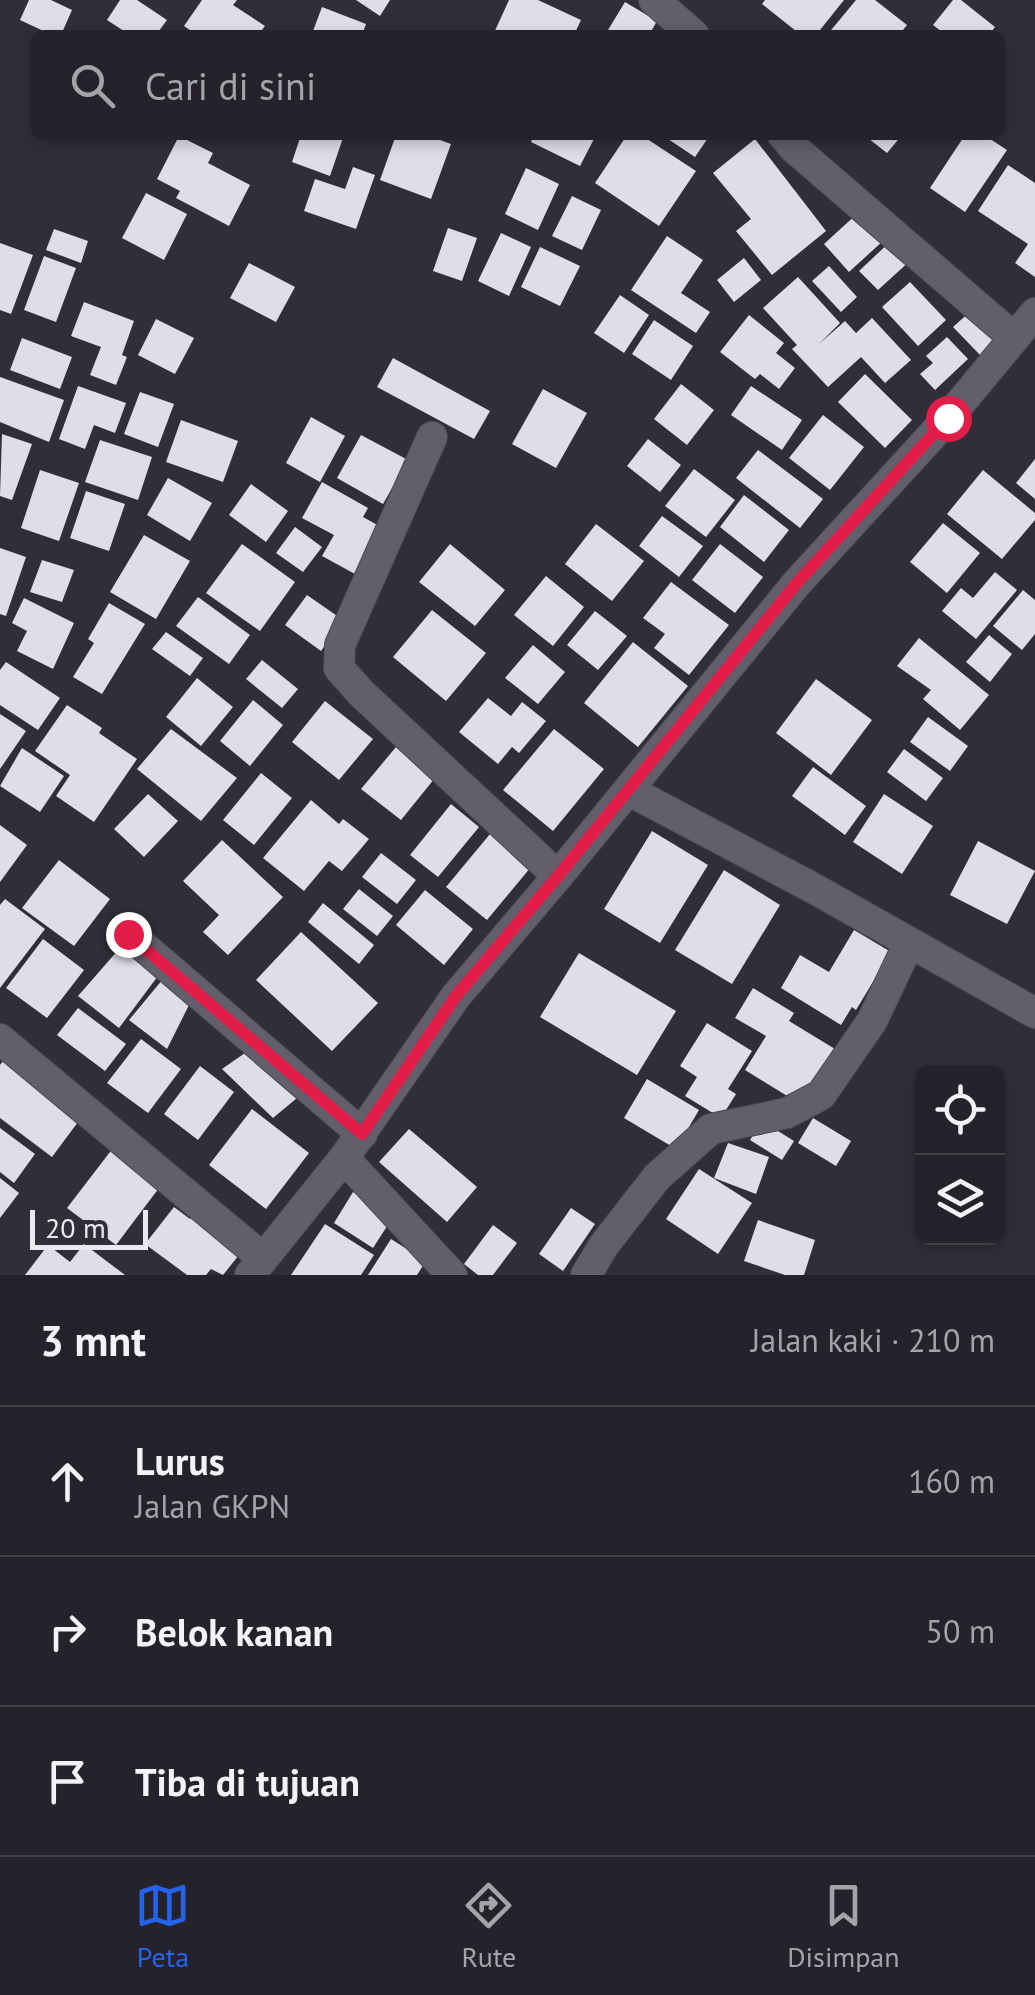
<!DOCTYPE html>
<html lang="id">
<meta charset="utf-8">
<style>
:root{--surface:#25222b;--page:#2d2a33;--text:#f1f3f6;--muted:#a3a4a9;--line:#423f47;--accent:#2563eb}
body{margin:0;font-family:"PT Sans",sans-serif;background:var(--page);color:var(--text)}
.controls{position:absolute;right:30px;bottom:30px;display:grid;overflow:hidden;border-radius:15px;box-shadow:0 5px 15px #0003}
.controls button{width:90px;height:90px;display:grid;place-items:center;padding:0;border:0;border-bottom:2px solid var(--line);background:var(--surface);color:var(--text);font:50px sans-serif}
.scale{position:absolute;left:30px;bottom:25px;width:118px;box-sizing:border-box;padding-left:10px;border:5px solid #ebe9f0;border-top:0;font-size:28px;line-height:35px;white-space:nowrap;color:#ebe9f0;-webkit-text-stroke:8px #312e39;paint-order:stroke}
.stop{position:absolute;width:30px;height:30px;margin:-22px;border:8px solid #e11d48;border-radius:50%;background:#fff}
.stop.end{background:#e11d48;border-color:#fff;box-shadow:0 2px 10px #0008}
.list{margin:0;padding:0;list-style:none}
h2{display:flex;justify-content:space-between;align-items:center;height:130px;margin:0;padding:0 40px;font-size:42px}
h2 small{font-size:32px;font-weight:400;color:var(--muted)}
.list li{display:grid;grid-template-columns:65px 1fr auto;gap:30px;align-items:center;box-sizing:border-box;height:150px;padding:0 40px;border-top:2px solid var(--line)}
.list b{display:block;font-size:38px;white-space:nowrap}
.list p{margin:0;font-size:32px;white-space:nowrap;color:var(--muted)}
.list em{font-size:32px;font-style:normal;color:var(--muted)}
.icon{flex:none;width:55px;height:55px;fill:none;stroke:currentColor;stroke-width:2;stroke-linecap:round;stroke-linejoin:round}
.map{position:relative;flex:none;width:1035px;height:1275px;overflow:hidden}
.search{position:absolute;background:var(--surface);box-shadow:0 5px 15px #0003;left:30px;right:30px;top:30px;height:110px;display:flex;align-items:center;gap:25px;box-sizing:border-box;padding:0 35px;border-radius:15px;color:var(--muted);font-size:38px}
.sheet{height:580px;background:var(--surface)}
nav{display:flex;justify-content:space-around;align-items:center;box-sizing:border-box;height:140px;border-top:2px solid var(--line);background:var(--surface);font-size:28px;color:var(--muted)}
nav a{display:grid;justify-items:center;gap:5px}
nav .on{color:var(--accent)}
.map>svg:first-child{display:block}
.building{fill:#e0dcea}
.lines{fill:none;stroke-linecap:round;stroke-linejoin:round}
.street-casing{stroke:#4b4952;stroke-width:32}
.street{stroke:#625e6b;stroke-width:30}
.route{stroke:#e11d48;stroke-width:12}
</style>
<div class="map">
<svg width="1035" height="1275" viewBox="0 0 1035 1275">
<rect width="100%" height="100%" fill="#312e39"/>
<!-- building -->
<path class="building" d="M29,0H51L72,10L61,35H52L20,20Z
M120,0H137L167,20L156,35H130L107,20Z
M202,0H237L233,5L265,26L258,35H197L184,26Z
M356,0H390L380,16Z
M509,0H538L581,20L574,35H493Z
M765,0H844L816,35H801L762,4Z
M856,0H875L907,25L899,35H827Z
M953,0H961L995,27L989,35H946L933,25Z
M625,2L657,21L649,35H605Z
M322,7L366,24L362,35H324L313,31Z
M301,135H344L330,176L292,162Z
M396,135H426L451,144L431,199L380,180Z
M534,135H596L580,166L531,142Z
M627,135H641L696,171L659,226L595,183Z
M662,135H710L695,157Z
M864,135H902L887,153Z
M965,135H984L1007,150L965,212L930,188Z
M179,136L213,153L208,163L250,185L229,226L176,198L180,191L157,179Z
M755,139L826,231L772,275L736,231L751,219L713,173Z
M1008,165L1035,183V277L1015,263L1028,244L978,211Z
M353,167L375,175L356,229L304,211L315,179L345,189Z
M526,168L559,184L538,230L505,214Z
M146,193L187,214L164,260L122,238Z
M572,196L601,210L582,250L552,236Z
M859,212L884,240L849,272L824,244Z
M448,228L477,238L462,281L433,271Z
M54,229L88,241L81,263L46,250Z
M501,233L531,247L509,296L478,281Z
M667,236L703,260L681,293L710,312L696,333L631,290Z
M892,240L911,260L878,290L859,271Z
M0,243L33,255L11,314L0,310Z
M540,247L580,266L560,306L521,287Z
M44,256L76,268L56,322L24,310Z
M744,258L761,280L734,302L717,280Z
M249,263L295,287L276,322L230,298Z
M829,266L857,297L841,312L812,281Z
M798,277L840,323L819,344L845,321L856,333L872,318L911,360L885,383L861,357L828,387L792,349L797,345L763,308Z
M910,282L946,320L918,346L882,307Z
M620,295L649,315L624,353L594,333Z
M84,302L134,321L122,355L127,357L116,385L90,375L101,347L71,336Z
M972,310L999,339L981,356L953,327Z
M749,315L784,343L776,353L795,368L779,389L760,374L755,379L720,352Z
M156,319L194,338L175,374L138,355Z
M654,320L693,346L671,380L632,354Z
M947,337L968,359L935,390L920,374L933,363L926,356Z
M22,338L72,357L60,389L10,370Z
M393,358L490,411L474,439L377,387Z
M865,374L912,420L885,448L838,402Z
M0,377L64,400L49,442L0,422Z
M681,384L714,410L687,445L654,419Z
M78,386L126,403L115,433L94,425L85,449L59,439Z
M751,386L802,420L782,450L731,415Z
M543,389L587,413L556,468L512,444Z
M140,392L174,404L158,447L124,434Z
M823,415L864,447L830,490L789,458Z
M311,417L345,436L320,482L286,463Z
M181,420L238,441L223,482L166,462Z
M2,434L32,444L12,500L0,496Z
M361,435L408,460L383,504L337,478Z
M648,439L681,465L660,492L627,466Z
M100,440L152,457L138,500L85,482Z
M758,450L823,499L800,528L736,478Z
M1035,459V499L1016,483Z
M694,469L735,500L706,537L665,506Z
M40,470L79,483L59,541L21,528Z
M983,470L1035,513V520L1002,559L947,514Z
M168,478L212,503L190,541L147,515Z
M322,482L368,508L363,517L381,527L355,574L322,556L334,535L302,518Z
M251,484L288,511L266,542L229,515Z
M86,491L125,504L109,551L70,538Z
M744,495L789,530L764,562L720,527Z
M662,516L703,546L679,577L639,546Z
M943,523L980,553L947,593L910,562Z
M596,524L644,561L612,601L565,564Z
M295,527L322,547L303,572L276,553Z
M144,535L190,561L156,619L110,592Z
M242,544L295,582L260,631L206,593Z
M450,544L505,590L475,626L419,582Z
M720,544L763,577L735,613L692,580Z
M0,548L26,557L6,616L0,614Z
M42,560L74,570L62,602L30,592Z
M995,572L1017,590L976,639L942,611L961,588L973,598Z
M546,576L584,607L553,646L514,615Z
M671,582L729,625L689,675L654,648L665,634L643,618Z
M1023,590L1035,600V634L1022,650L993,626Z
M307,595L343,620L321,651L285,625Z
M198,597L250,635L229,664L176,626Z
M24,598L74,623L53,669L17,651L27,631L12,623Z
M109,603L145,624L102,694L73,677L94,643L88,639Z
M432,610L486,653L446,701L393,657Z
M595,611L627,636L598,670L567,645Z
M166,632L203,658L190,676L152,649Z
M989,635L1012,654L990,682L966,662Z
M919,638L989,695L960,730L923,699L931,690L897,666Z
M633,642L688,686L638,747L584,703Z
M533,645L565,672L538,704L505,678Z
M262,660L298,689L282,708L246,679Z
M6,662L60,698L38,730L0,705V670Z
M197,678L233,707L201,746L166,717Z
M816,679L872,720L831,775L776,733Z
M488,698L511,716L522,702L546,721L519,753L512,747L498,764L459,732Z
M253,700L283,725L250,766L220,741Z
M325,701L373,739L339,780L292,742Z
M67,705L102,728L99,733L137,759L94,822L56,796L70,775L35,751Z
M0,714L26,731L0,769Z
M928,717L968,746L950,771L910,742Z
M171,729L237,778L201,821L137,769Z
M554,729L604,769L553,831L503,790Z
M396,747L435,778L401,820L361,789Z
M22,748L64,776L40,812L0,786Z
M904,749L943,778L926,801L887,772Z
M813,767L866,806L845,835L792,796Z
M261,773L292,798L254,845L223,820Z
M148,794L178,821L144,857L114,829Z
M884,794L933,826L902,874L853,842Z
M311,800L339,824L343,819L369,839L342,871L329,861L304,891L263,858Z
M451,804L479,827L438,877L410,855Z
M0,825L27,845L0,882Z
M652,831L708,865L660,943L604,909Z
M490,834L531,867L487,920L446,887Z
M222,840L283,897L228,955L203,932L219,915L183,881Z
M978,841L1035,871L1007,924L950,895Z
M381,853L416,880L397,904L362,877Z
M59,860L110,899L74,946L22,908Z
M724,870L780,905L732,984L675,950Z
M359,889L393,916L377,936L343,909Z
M425,890L473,929L444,965L396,925Z
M5,899L45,929L0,988V905Z
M323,903L374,945L359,964L308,922Z
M854,930L891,952L856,1010L852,1007L841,1025L781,988L800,955L829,972Z
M301,932L378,1003L332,1051L256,980Z
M43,939L84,970L47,1018L6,988Z
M126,941L158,976L119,1028L78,996Z
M579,953L676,1011L637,1075L540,1017Z
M163,979L190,1003L167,1049L129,1020Z
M753,988L794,1013L789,1021L835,1049L802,1105L745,1070L766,1036L735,1018Z
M78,1008L126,1044L105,1071L57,1035Z
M707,1023L752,1051L728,1089L736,1094L721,1118L685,1096L697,1077L680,1066Z
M141,1039L181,1069L148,1113L107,1083Z
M255,1046L297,1098L273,1118L222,1069Z
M4,1060L81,1118L52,1157L0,1118V1065Z
M200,1066L234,1092L198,1140L164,1114Z
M647,1079L699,1110L676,1149L624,1118Z
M252,1109L309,1153L266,1209L209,1165Z
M813,1118L851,1141L836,1166L798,1143Z
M762,1121L794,1141L782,1160L750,1140Z
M0,1128L35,1154L14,1183L0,1172Z
M409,1129L477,1187L447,1222L379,1162Z
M728,1143L769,1157L756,1194L714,1178Z
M113,1148L162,1184L116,1245L67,1208Z
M699,1169L752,1203L718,1254L666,1219Z
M0,1178L19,1193L0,1218Z
M353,1192L393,1217L373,1248L334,1223Z
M174,1207L190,1219L195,1213L243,1250L223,1275L211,1269L206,1275H187L145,1244Z
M571,1208L595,1224L563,1271L539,1254Z
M758,1220L815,1240L804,1275H785L744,1261Z
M325,1224L374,1255L361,1275H291Z
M493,1225L517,1243L493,1275H478L464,1264Z
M391,1239L426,1261L417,1275H368Z
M84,1244L125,1275H25L48,1245L70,1262Z"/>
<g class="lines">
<defs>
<path id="street" d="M654,0L694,35
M783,135L795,149L1013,337
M432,437L340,645L339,668L361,693L558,876
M628,790L813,888L1035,1013
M129,934L362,1134
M0,1039L263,1258
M344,1158L452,1275
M250,1275L344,1158L456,996L558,876L796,584L948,418L1035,313
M586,1275L604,1245L657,1177L711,1129L787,1113L821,1095L872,1021L909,943"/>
</defs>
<!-- street casing -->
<use href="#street" class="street-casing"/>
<!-- street -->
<use href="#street" class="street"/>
</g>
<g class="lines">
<!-- route -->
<path class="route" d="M128,934L362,1134L456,996L558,876L796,584L948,418"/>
</g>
</svg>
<div class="controls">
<button><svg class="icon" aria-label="locate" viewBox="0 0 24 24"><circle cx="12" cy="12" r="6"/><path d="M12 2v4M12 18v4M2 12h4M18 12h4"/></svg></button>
<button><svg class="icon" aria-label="layers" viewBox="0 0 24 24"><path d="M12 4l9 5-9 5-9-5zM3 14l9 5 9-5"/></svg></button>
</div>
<div class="scale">20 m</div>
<div class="stop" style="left:948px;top:418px"></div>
<div class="stop end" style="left:128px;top:934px"></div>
<div class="search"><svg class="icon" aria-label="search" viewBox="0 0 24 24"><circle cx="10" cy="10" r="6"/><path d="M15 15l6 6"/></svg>Cari di sini</div>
</div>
<section class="sheet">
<h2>3 mnt<small>Jalan kaki · 210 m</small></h2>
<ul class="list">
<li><svg class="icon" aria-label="ahead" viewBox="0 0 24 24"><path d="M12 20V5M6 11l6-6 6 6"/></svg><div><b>Lurus</b><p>Jalan GKPN</p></div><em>160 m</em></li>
<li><svg class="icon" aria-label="right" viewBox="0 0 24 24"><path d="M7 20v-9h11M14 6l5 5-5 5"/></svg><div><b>Belok kanan</b></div><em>50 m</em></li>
<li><svg class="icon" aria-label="arrive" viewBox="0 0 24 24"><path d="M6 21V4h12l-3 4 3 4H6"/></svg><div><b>Tiba di tujuan</b></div></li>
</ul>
</section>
<nav>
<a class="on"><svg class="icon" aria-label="map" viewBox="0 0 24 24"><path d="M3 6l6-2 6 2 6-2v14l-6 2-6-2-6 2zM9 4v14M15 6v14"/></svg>Peta</a>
<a><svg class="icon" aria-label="directions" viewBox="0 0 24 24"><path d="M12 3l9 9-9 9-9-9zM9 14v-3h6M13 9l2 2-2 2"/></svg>Rute</a>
<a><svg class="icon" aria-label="saved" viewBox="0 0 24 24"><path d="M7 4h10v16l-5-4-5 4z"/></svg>Disimpan</a>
</nav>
